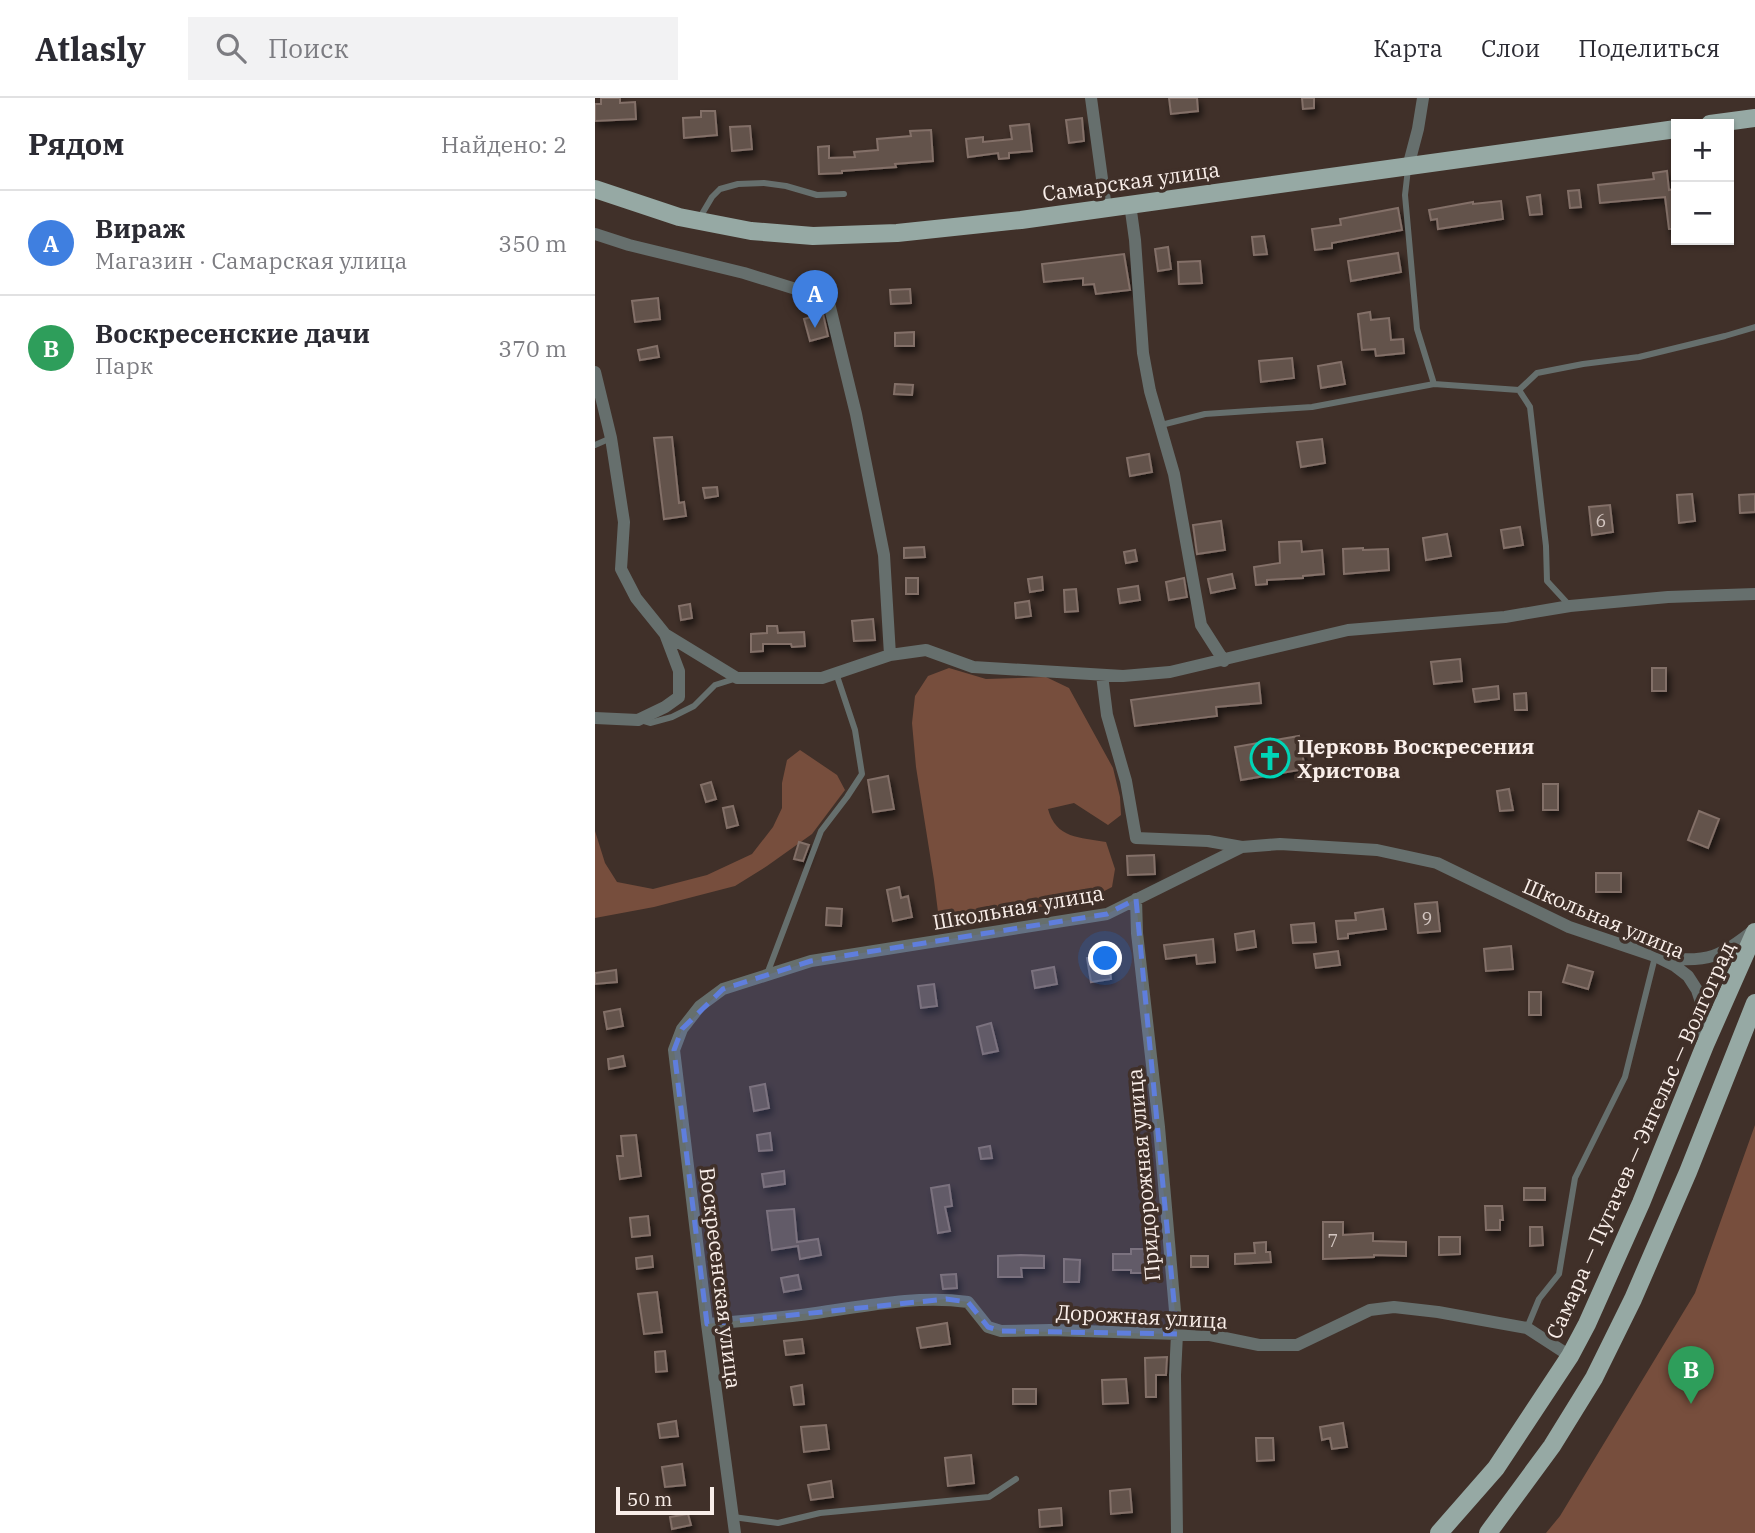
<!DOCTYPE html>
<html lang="ru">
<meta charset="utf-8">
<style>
:root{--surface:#fff;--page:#f2f2f3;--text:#2b2b33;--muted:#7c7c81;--line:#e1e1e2;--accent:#111827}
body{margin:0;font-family:"IBM Plex Serif",serif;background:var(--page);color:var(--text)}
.controls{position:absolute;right:21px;top:21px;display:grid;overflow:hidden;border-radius:0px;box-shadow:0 2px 5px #0004}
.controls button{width:63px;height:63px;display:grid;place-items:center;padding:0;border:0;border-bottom:2px solid var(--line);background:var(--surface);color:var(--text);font:35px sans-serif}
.scale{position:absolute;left:21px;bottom:18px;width:98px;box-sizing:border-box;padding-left:7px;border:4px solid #f9eee9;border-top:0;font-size:19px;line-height:24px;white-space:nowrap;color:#f9eee9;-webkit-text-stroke:5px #403029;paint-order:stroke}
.you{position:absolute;left:511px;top:861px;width:24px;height:24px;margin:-18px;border:5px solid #fff;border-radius:50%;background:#1a73e8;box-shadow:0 0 0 10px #1a73e833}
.badge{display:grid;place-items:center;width:46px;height:46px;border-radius:50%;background:var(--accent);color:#fff;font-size:23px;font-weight:700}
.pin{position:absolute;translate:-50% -58px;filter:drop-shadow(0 2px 4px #0008)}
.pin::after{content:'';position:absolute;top:37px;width:24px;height:21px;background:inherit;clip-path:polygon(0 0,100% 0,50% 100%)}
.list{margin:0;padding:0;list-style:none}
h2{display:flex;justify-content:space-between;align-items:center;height:91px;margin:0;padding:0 28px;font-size:30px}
h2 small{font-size:23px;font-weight:400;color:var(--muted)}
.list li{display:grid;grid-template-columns:46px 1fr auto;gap:21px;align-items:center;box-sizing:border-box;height:105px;padding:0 28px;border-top:2px solid var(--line)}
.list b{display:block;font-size:26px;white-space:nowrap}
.list p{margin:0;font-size:23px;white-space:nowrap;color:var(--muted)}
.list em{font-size:23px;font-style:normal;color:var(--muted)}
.icon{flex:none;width:38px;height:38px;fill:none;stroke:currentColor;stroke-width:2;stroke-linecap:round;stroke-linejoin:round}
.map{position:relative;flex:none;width:1160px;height:1435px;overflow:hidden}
header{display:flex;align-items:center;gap:42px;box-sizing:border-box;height:98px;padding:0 35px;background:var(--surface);border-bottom:2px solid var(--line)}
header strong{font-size:33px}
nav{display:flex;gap:38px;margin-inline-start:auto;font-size:24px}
.search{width:490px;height:63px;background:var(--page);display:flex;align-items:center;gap:18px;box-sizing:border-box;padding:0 24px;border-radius:0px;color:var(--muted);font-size:26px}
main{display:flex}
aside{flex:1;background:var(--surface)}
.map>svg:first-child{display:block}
.green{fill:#774e3d}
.building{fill:#64524b;stroke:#837068;stroke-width:2;filter:url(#shadow)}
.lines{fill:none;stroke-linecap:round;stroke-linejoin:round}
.lane{stroke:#666f6d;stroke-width:6}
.street{stroke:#666f6d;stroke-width:12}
.primary{stroke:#96a9a4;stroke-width:18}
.marked{fill:#5f7edd;fill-opacity:0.2;stroke:#5f7edd;stroke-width:5;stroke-dasharray:14 9;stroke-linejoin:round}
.labels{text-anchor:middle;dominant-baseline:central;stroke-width:7;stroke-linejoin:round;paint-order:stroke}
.number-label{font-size:18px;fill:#d4c7c2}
.street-label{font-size:21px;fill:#f9eee9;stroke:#403029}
.poi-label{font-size:21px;font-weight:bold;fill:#f9eee9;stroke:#403029;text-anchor:start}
</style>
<header>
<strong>Atlasly</strong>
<div class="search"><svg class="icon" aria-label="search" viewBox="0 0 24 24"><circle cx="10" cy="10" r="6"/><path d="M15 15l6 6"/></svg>Поиск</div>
<nav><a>Карта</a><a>Слои</a><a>Поделиться</a></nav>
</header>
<main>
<aside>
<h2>Рядом<small>Найдено: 2</small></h2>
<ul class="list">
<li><span class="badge" style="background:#3f7fe0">A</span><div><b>Вираж</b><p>Магазин · Самарская улица</p></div><em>350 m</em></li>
<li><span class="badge" style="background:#2e9e5b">B</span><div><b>Воскресенские дачи</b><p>Парк</p></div><em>370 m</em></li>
</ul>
</aside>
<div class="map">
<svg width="1160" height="1435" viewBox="0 0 1160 1435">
<defs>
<filter id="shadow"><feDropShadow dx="3" dy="5" stdDeviation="3.5" flood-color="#0009"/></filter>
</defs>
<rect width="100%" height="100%" fill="#403029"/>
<!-- green -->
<path class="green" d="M354,570L391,581L451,579L474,590L518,670L525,699L526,717L513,727L479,705L453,711C461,741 485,739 511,744L520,771L517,789L496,800L406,816L359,822L343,814L339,782L321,669L317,625L320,598L333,578Z
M205,652L242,677L250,692L217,736L172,768L140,788L59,809L0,820V733L10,765L22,784L58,791L112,777L157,756L178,729L187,710V685L192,662Z
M1160,1027V1435H951L965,1418L1100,1195Z"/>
<!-- building -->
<path class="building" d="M6,0H25V5L40,4L41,21L0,23V6H6Z
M574,0H602L603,13L576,16Z
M707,0H719V10L708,11Z
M106,13H120L122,37L89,40L88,20L106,19Z
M487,20L489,43L474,45L471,22Z
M434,26L437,53L414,55V60L404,61L403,55L373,59L371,41L388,39V44L417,41L415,28Z
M155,28L157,51L137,53L135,29Z
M336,32L338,63L300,66L301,69L247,73V75L224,76L223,49L234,48V60L260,59L259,54L283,52L282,41L316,38L315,33Z
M1072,73L1074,92L1081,91V131H1074L1070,99L1005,105L1003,87L1059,81L1058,75Z
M984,92L986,109L975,110L973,93Z
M945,97L947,116L935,117L932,99Z
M906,103L908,121L843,131L842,121L836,122L834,112L878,104V106Z
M803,110L807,132L737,145V150L720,152L717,131L746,127L745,121Z
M669,138L672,156L659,157L657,139Z
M573,149L576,171L563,173L560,151Z
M803,155L806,174L756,183L753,163Z
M529,156L535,192L501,196L499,186L488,187V180L449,184L447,166Z
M605,163L607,185L584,186L583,164Z
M315,191L316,205L296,206L295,192Z
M63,200L65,221L40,224L37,203Z
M775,214L776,222L794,220L796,242L808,241L809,255L781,258L780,251L767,252L763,216Z
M228,216L233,238L215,243L209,221Z
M319,234V248H300V235Z
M62,248L64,259L45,262L43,252Z
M697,260L699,280L666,284L664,263Z
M746,264L750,286L726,290L723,268Z
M300,286L318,287L317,297L299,296Z
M77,339L84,405L89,404L91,418L69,421L59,340Z
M727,341L730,365L706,369L702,344Z
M554,356L557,374L535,378L532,360Z
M122,389L123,398L110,400L108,390Z
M1097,396L1100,423L1084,425L1082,397Z
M1160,396V414L1145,415L1144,397Z
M1015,407L1018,434L997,437L994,409Z
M626,423L630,452L602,456L598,427Z
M925,429L928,447L909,450L906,432Z
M852,436L856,458L831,462L828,440Z
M706,443L707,454L727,452L729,476L708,478V480L672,482V486L661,487L659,469L685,465L684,444Z
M329,449L330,459L309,460V450Z
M768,450V452L793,451L794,472L749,476L748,451Z
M540,452L542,463L531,465L529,454Z
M637,476L640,490L616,495L613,481Z
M447,479L448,492L435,494L433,481Z
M311,480H323V496H311Z
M589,480L592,499L574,502L571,484Z
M543,488L545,502L525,505L523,491Z
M481,491L483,513L470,514L469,492Z
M434,503L436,518L421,520L420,505Z
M95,506L97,520L86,522L84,508Z
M278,521L280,542L259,543L257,523Z
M172,528H182L183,535L209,534L210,548L197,549L196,546H168V553L156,554V536L172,535Z
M865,561L867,583L839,586L836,564Z
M1057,570H1071V593H1057Z
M664,585L666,605L621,609L622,618L540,628L536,602Z
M903,588L904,601L880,604L878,591Z
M931,595L932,612H920L919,596Z
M704,638L710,671L646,682L640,649Z
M293,678L299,711L278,714L273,682Z
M116,684L121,701L111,704L106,687Z
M948,686H963V712H948Z
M914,691L918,712L905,713L902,693Z
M138,708L143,727L132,730L128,710Z
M1104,713L1124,721L1113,750L1093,742Z
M204,744L214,747L208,763L199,761Z
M559,757L560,776L533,777L532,758Z
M1001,775H1026V794H1001Z
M304,789L306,800L313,798L317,819L298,823L292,792Z
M842,804L845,833L823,835L820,806Z
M232,810L247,811L246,828L231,827Z
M788,811L791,831L753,836V840L743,841L741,823L761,822L760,815Z
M719,825L721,844L698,845L696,827Z
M659,833L661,849L642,852L640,836Z
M618,841L620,864L602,866L601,857L571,861L569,847Z
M916,848L918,871L891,873L889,851Z
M743,853L745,867L721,870L719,856Z
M513,857L516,881L496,884L492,860Z
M973,867L998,874L993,891L968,884Z
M459,869L462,886L440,890L437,873Z
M21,872L22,884L0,886V875Z
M339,886L342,908L326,910L323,888Z
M934,894H946V917H934Z
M25,911L28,928L12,931L9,914Z
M396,925L403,953L388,956L382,929Z
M28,958L30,968L14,971L13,961Z
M170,986L174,1010L159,1013L155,989Z
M175,1035L177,1052L164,1053L162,1037Z
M41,1037L46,1078L25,1081L22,1058H28L26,1038Z
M395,1048L397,1060L386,1061L384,1050Z
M189,1073L190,1086L169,1089L167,1076Z
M354,1087L357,1108L350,1109L355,1133L343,1135L336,1090Z
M929,1090H950V1102H929Z
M890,1108H907L908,1122H905V1132H891Z
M199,1111L202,1144L223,1141L226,1157L205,1161L203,1148L177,1152L172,1113Z
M53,1118L55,1137L37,1139L35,1120Z
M728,1124H748V1137L778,1135V1143L811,1144V1158L779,1157V1159L728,1161Z
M935,1129H947L948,1147L935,1148Z
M844,1139H865V1156L844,1157Z
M671,1144V1154H675L676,1164L640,1166V1156L660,1155L659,1145Z
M536,1151H557V1175H536V1172H518V1156H536Z
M426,1157L449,1158V1170H426L427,1179H403V1158Z
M57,1158L58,1169L42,1171L41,1160Z
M596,1158H613V1169H596Z
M469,1161L485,1162L484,1184H469Z
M361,1176L362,1190L348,1191L346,1177Z
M203,1177L206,1191L189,1194L186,1180Z
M62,1194L67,1234L49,1236L43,1196Z
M352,1225L355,1246L326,1250L322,1230Z
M207,1241L209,1255L191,1257L189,1243Z
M70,1253L72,1273L61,1274L60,1254Z
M572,1259L571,1277H561V1299H551L550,1260Z
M531,1281L533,1305L508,1306L507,1282Z
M207,1287L209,1306L199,1307L196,1289Z
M418,1291H441V1306H418Z
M81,1323L83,1338L65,1340L63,1326Z
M748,1325L752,1349L737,1351L735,1340L727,1342L725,1329Z
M231,1327L234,1351L209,1354L206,1329Z
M661,1340H678L679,1362L662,1363Z
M376,1357L379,1385L353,1388L350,1360Z
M87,1366L90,1387L70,1389L67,1369Z
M236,1383L238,1399L216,1402L213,1387Z
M535,1391L537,1414L516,1416L515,1393Z
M466,1410L467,1427L445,1429L444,1412Z
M93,1416L96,1427L77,1431L75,1419Z"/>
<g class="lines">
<!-- lane -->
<path class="lane" d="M813,71L810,97L822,231L839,286
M104,121L117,99L125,91L143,86L169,85L191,88L222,97L249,96
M924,292L935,309L951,448L952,483L975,508
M566,327L610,316L717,309L839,286L924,292L942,275L988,266L1044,259L1130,238L1160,229
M0,347L16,340
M45,622L55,625L77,619L99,608L120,587L139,581
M172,876L226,733L252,699L267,676L260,632L241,575
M932,1230L944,1201L964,1176L980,1080L1030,979L1060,859
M138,1419L183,1425L225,1415L394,1399L421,1381"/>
<!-- street -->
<path class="street" d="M496,0L511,110
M813,69L823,31L828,0
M535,106L540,142L548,255L555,293L579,376L606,527L629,563
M0,136L34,147L149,175L233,201L261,316L289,457L295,557
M0,274L16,340L29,424L26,471L41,500L70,536L84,573V599L70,609L43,622L0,620
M70,536L142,580H227L295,557L331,552L378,569L528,578L575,574L753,532L910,519L975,508L1073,499L1160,496
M507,577L512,617L531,683L541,740L613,743L647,749
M541,801L542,835L564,1029L582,1236L580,1277L582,1435
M1071,860C1113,865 1127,858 1159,832
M112,1226C148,1223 185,1220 221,1215C271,1208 322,1197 373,1204L393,1229L406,1233L455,1232L615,1237L664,1247H702L775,1212L799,1209L843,1214L932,1230L975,1258
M140,1435L112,1226L79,952L87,931L105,908L128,891L216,863L512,816L647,749L685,746L782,752L842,765L974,829L1060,858L1080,868L1093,878L1102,892L1109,913V944"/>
<!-- primary -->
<path class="primary" d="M1115,26L1160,20
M0,91L84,119L156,133L218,138L302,135L426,122L1081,31
M844,1435L901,1370L975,1258L992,1226L1046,1105L1110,947L1160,834
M893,1435L957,1348L999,1280L1038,1201L1093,1074L1160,905"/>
</g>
<!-- marked area -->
<path class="marked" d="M541,801L582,1236L406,1233L393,1229L373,1204L351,1201L112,1226L79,952L87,931L128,891L216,863L512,816Z"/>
<!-- icons -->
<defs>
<symbol id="church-ring" viewBox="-11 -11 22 22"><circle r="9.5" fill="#403029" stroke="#00d5b7" stroke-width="1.5"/><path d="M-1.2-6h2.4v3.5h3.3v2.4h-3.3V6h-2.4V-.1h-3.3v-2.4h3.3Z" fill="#00d5b7"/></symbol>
</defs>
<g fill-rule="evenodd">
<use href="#church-ring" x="653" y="638" width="44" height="44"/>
</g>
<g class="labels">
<!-- number labels -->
<g class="number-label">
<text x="1006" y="422">6</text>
<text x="832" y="820">9</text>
<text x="738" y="1142">7</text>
</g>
<!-- street labels -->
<g class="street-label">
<text transform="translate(536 83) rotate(-8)">Самарская улица</text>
<text transform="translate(423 809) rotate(-10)">Школьная улица</text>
<text transform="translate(1009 820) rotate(23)">Школьная улица</text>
<text transform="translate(1045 1042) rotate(-66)">Самара — Пугачев — Энгельс — Волгоград</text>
<text transform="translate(548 1077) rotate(-95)">Придорожная улица</text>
<text transform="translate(126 1180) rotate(83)">Воскресенская улица</text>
<text transform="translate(547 1218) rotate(3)">Дорожная улица</text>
</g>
<!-- poi labels -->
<g class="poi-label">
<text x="702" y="648">Церковь Воскресения<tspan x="702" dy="24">Христова</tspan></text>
</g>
</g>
</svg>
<div class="controls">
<button>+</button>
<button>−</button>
</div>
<div class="scale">50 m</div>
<div class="you"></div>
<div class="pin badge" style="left:220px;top:230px;background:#3f7fe0">A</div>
<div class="pin badge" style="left:1096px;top:1306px;background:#2e9e5b">B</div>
</div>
</main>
